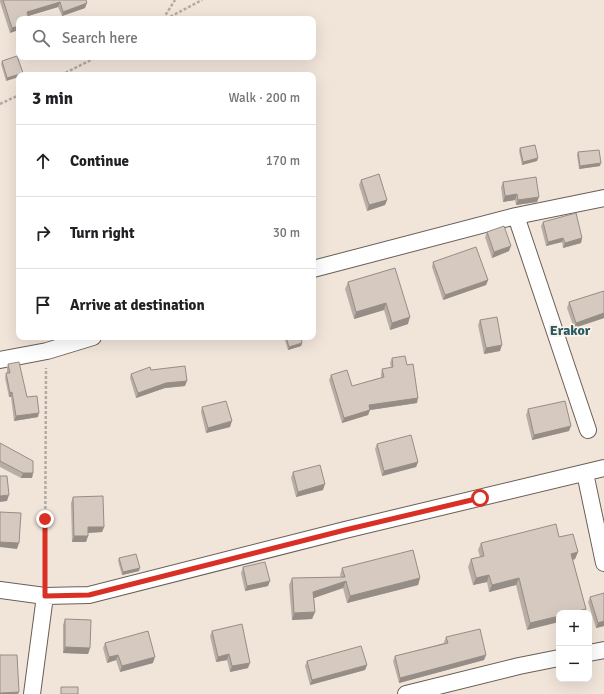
<!DOCTYPE html>
<meta charset="utf-8">
<style>
:root{--surface:#fff;--page:#f2f2f2;--text:#202124;--muted:#757577;--line:#e0e0e0}
body{margin:0;font-family:Signika,sans-serif;background:var(--page);color:var(--text)}
.controls{position:absolute;right:12px;bottom:12px;display:grid;overflow:hidden;border-radius:8px;box-shadow:0 4px 16px #0002}
.controls button{width:36px;height:36px;display:grid;place-items:center;padding:0;border:0;border-bottom:1px solid var(--line);background:var(--surface);color:var(--text);font:20px sans-serif}
.stop{position:absolute;width:12px;height:12px;margin:-9px;border:3px solid #d93025;border-radius:50%;background:#fff}
.stop.end{background:#d93025;border-color:#fff;box-shadow:0 1px 4px #0008}
.list{margin:0;padding:0;list-style:none}
h2{display:flex;justify-content:space-between;align-items:center;height:52px;margin:0;padding:0 16px;font-size:17px}
h2 small{font-size:13px;font-weight:400;color:var(--muted)}
.list li{display:grid;grid-template-columns:26px 1fr auto;gap:12px;align-items:center;box-sizing:border-box;height:72px;padding:0 16px;border-top:1px solid var(--line)}
.list b{display:block;font-size:15px;white-space:nowrap}
.list em{font-size:13px;font-style:normal;color:var(--muted)}
.icon{flex:none;width:22px;height:22px;fill:none;stroke:currentColor;stroke-width:2;stroke-linecap:round;stroke-linejoin:round}
.map{position:relative;flex:none;width:604px;height:694px;overflow:hidden}
.search{position:absolute;background:var(--surface);box-shadow:0 4px 16px #0002;left:16px;top:16px;width:300px;height:44px;display:flex;align-items:center;gap:10px;box-sizing:border-box;padding:0 14px;border-radius:8px;color:var(--muted);font-size:15px}
.panel{position:absolute;background:var(--surface);box-shadow:0 4px 16px #0002;left:16px;top:72px;width:300px;height:268px;border-radius:8px}
.map>svg:first-child{display:block}
.lines{fill:none;stroke-linecap:round;stroke-linejoin:round}
.street-casing{stroke:#6a5f56;stroke-width:18}
.path{stroke:#b4aaa2;stroke-width:2.5;stroke-dasharray:3 2;stroke-linecap:butt}
.street{stroke:#fff;stroke-width:16}
.wall{fill:#b8aea5}
.shaded-wall{fill:#968d86}
.building{fill:#d6cac0;stroke:#968d86}
.route{stroke:#d93025;stroke-width:5}
.labels{text-anchor:middle;dominant-baseline:central;stroke-width:3.5;stroke-linejoin:round;paint-order:stroke}
.quarter-label{font-size:14px;font-weight:bold;fill:#235a65;stroke:#fef2e7}
</style>
<div class="map">
<svg width="604" height="694" viewBox="0 0 604 694">
<rect width="100%" height="100%" fill="#f1e5da"/>
<g class="lines">
<defs>
<path id="street" d="M516,216L588,430
M313,269L516,216L604,198
M0,360L47,351L93,337
M585,473L604,563
M0,590L45,596L89,595L345,530L604,468
M589,653L604,650
M32,694L45,596
M406,694L519,666L559,658"/>
</defs>
<!-- street casing -->
<use href="#street" class="street-casing"/>
<!-- path -->
<path class="path" d="M163,19L175,0
M166,19L202,0
M61,75L97,57
M0,104L19,95
M45,579L46,368"/>
<!-- street -->
<use href="#street" class="street"/>
</g>
<!-- wall -->
<path class="wall" d="M0,0H86L85,8L62,16L58,7L28,16L10,33L0,2Z
M17,56L6,81L1,64L2,61Z
M520,148L538,158L537,161L522,165L519,151Z
M578,152L600,166L579,169L577,155Z
M361,180L387,200L385,205L367,211L359,185Z
M503,182L537,202L516,205L515,200L503,202L501,187Z
M543,222L582,238L581,243L563,248L562,242L546,246L541,226Z
M487,232L509,251L492,258L485,237Z
M433,262L488,280L486,285L443,300L432,267Z
M395,268L408,324L390,330L384,310L354,319L345,289L348,282Z
M604,291V318L574,328L567,308L569,302Z
M480,320L500,351L484,354L478,325Z
M284,337H301L302,343L301,346L288,350Z
M392,358L407,365L417,403L370,410L368,415L342,423L329,380L331,375L352,386L381,378V374L382,369L391,367L390,363Z
M8,364L27,397L38,417L14,421L11,397H9L5,378L6,373H7V368Z
M151,370L185,386L165,388L136,398L130,378L131,374Z
M202,407L230,427L206,433L201,412Z
M528,409L569,431L532,440L526,415Z
M0,443L33,473L32,478H21L0,467Z
M377,444L418,462L416,467L382,476L375,449Z
M293,472L323,490L296,497L291,478Z
M73,497L104,527L102,532L88,533V536L86,542H72L71,503Z
M559,537L578,552L575,559L573,560L586,609L584,613H559L527,630L516,585L489,592L487,582L473,585L468,567L471,559L480,557L478,550L481,543Z
M119,558L139,571L122,575L118,561Z
M243,567L268,586L245,591L241,573Z
M342,568L420,578L418,585L347,603L343,588L314,598L315,612L312,619L292,620L289,585L292,578L341,577L340,575Z
M590,597L604,626L596,628L588,602Z
M65,619L90,648L88,654L63,653V625Z
M212,631L248,668L230,672L227,660L216,662L210,636Z
M446,637L486,655L484,660L399,683L393,661L395,656L444,643V642Z
M105,643L153,663L120,672L116,660L107,663L103,648Z
M307,661L367,665L365,670L310,685L305,666Z"/>
<!-- shaded-wall -->
<path class="shaded-wall" d="M60,2L58,7L25,17L27,12Z
M87,3L85,8L62,16L63,12Z
M19,26V30L10,33L12,28Z
M23,73L22,75H19V77L6,81L7,78Z
M538,158L537,161L522,165L523,162Z
M601,163L600,166L579,169L580,166Z
M517,194L515,200L503,202L505,196Z
M539,197L537,202L516,205L518,200Z
M387,200L385,205L367,211L369,205Z
M563,238L562,242L546,246L548,242Z
M582,238L581,243L563,248L565,243Z
M511,246L509,251L492,258L494,252Z
M488,280L486,285L443,300L445,295Z
M386,303L384,310L354,319L356,312Z
M604,313V318L574,328L576,323Z
M410,317L408,324L390,330L392,323Z
M302,343L301,346L288,350L289,347Z
M502,345L500,351L484,354L486,348Z
M187,381L185,386L165,388L136,398L138,393L166,383Z
M12,392L11,397H9L10,393Z
M418,398L417,403L370,410L368,415L342,423L344,418L369,405Z
M39,413L38,417L14,421L16,416Z
M232,421L230,427L206,433L208,428Z
M571,426L569,431L532,440L534,435Z
M418,462L416,467L382,476L384,471Z
M23,473H33L32,478H21Z
M325,484L323,490L296,497L298,492Z
M9,495L7,501L0,502V496Z
M88,527H104L102,532L86,533Z
M74,536H88L86,542H72Z
M0,542L19,543L17,549L0,547Z
M578,552L575,559L568,561L571,554Z
M140,568L139,571L122,575L123,572Z
M489,575L487,582L473,585L476,578Z
M420,578L418,585L347,603L350,596Z
M519,578L516,585L489,592L492,585Z
M270,581L268,586L245,591L247,586Z
M346,581L343,588L311,599L313,592Z
M586,609L584,613H569Z
M315,612L312,619L292,620L294,613Z
M559,616V622L527,630L530,623Z
M604,621V626L596,628L598,623Z
M65,647L90,648L88,654L63,653Z
M229,654L227,660L216,662L218,657Z
M118,655L116,660L107,663L109,657Z
M486,655L484,660L399,683L400,678Z
M155,657L153,663L120,672L122,666Z
M250,663L248,668L230,672L232,666Z
M367,665L365,670L310,685L312,680Z
M19,692L18,694H0V693Z"/>
<!-- building -->
<path class="building" d="M3,0H86L87,3L63,12L60,2L27,12L29,19H19V26L12,28Z
M17,56L23,73L7,78L2,61Z
M535,145L538,158L523,162L520,148Z
M599,150L601,163L580,166L578,152Z
M379,174L387,200L369,205L361,180Z
M536,177L539,197L518,200L517,194L505,196L503,182Z
M576,213L582,238L565,243L563,238L548,242L543,222Z
M504,226L511,246L494,252L487,232Z
M476,247L488,280L445,295L433,262Z
M395,268L410,317L392,323L386,303L356,312L348,282Z
M604,291V313L576,323L569,302Z
M497,317L502,345L486,348L480,320Z
M286,337H301L302,343L289,347Z
M405,356L407,365L413,364L418,398L369,405L370,410L344,418L331,375L347,370L352,386L384,377L382,369L393,367L392,358Z
M19,362L27,397L37,396L39,413L16,416L12,392L10,393L6,373H10L8,364Z
M185,366L187,381L166,383L138,393L131,374L150,367L151,370Z
M226,401L232,421L208,428L202,407Z
M565,401L571,426L534,435L528,409Z
M411,435L418,462L384,471L377,444Z
M0,443L33,461V473H23L0,461Z
M320,465L325,484L298,492L293,472Z
M0,476H7L9,495L0,496Z
M103,496L104,527H88V536H74L73,497Z
M0,512L21,513L19,543L0,542Z
M556,524L559,537L573,534L578,552L571,554L586,609L569,613H559V616L530,623L519,578L492,585L489,575L476,578L471,559L484,556L481,543Z
M413,550L420,578L350,596L346,581L313,592L315,612L294,613L292,578L345,577L342,568Z
M136,554L140,568L123,572L119,558Z
M265,562L270,581L247,586L243,567Z
M604,593V621L598,623L590,597Z
M65,619L91,620L90,648L65,647Z
M242,624L250,663L232,666L229,654L218,657L212,631Z
M480,629L486,655L400,678L395,656L448,643L446,637Z
M148,631L155,657L122,666L118,655L109,657L105,643Z
M361,646L367,665L312,680L307,661Z
M0,655H17L19,692L0,693Z
M61,687H78V694H61Z"/>
<g class="lines">
<!-- route -->
<path class="route" d="M45,519V596L89,595L345,530L480,498"/>
</g>
<g class="labels">
<!-- quarter labels -->
<g class="quarter-label">
<text x="570" y="330">Erakor</text>
</g>
</g>
</svg>
<div class="controls">
<button>+</button>
<button>−</button>
</div>
<div class="stop" style="left:480px;top:498px"></div>
<div class="stop end" style="left:45px;top:519px"></div>
<div class="search"><svg class="icon" aria-label="search" viewBox="0 0 24 24"><circle cx="10" cy="10" r="6"/><path d="M15 15l6 6"/></svg>Search here</div>
<section class="panel">
<h2>3 min<small>Walk · 200 m</small></h2>
<ul class="list">
<li><svg class="icon" aria-label="ahead" viewBox="0 0 24 24"><path d="M12 20V5M6 11l6-6 6 6"/></svg><div><b>Continue</b></div><em>170 m</em></li>
<li><svg class="icon" aria-label="right" viewBox="0 0 24 24"><path d="M7 20v-9h11M14 6l5 5-5 5"/></svg><div><b>Turn right</b></div><em>30 m</em></li>
<li><svg class="icon" aria-label="arrive" viewBox="0 0 24 24"><path d="M6 21V4h12l-3 4 3 4H6"/></svg><div><b>Arrive at destination</b></div></li>
</ul>
</section>
</div>
